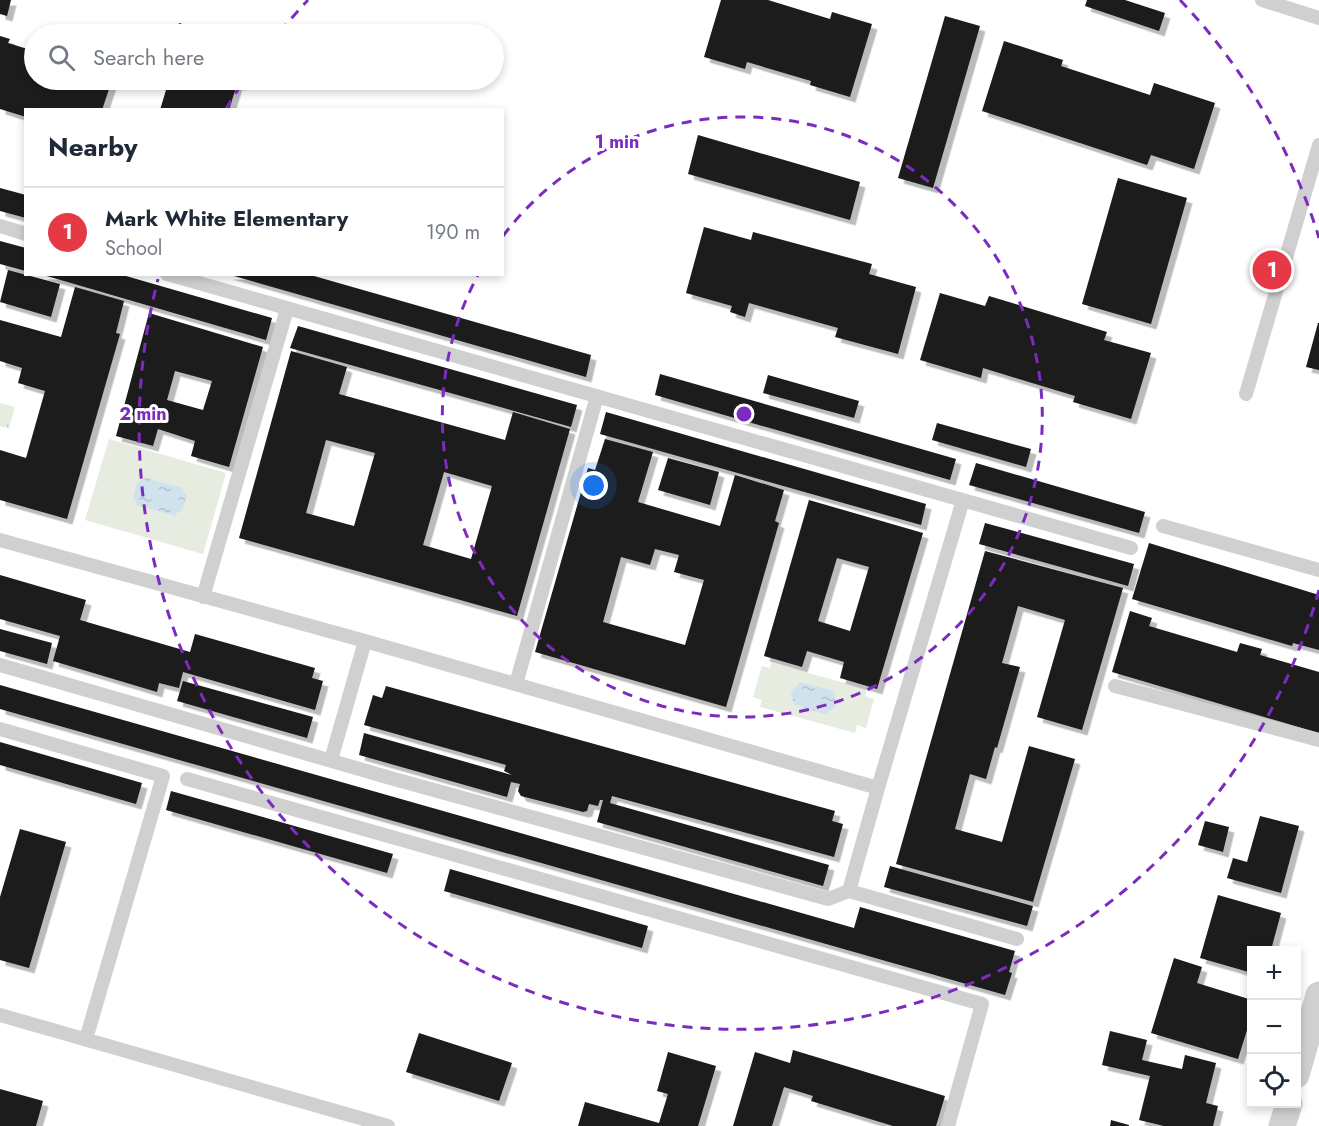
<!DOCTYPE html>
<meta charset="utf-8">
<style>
:root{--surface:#fff;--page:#f2f2f3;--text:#1f2937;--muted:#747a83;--line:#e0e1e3;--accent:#e63946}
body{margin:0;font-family:Jost,sans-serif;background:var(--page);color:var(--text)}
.controls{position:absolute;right:18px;bottom:18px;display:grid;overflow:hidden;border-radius:0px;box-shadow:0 3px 9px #0003}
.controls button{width:54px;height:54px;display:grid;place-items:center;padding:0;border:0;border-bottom:2px solid var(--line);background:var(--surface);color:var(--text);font:30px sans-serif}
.you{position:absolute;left:594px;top:486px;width:21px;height:21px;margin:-15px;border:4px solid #fff;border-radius:50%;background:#1a73e8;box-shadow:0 0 0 9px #1a73e833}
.badge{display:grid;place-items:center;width:39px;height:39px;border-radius:50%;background:var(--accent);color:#fff;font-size:20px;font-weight:700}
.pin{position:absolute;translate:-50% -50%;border:3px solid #fff;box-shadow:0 2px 6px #0006}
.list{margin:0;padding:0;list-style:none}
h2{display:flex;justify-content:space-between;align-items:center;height:78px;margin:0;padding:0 24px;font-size:26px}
h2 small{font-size:20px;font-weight:400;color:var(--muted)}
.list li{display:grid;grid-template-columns:39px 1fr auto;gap:18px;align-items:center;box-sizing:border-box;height:90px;padding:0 24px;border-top:2px solid var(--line)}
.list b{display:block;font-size:22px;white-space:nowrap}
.list p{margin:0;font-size:20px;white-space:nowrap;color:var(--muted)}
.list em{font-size:20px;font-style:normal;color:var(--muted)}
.icon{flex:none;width:33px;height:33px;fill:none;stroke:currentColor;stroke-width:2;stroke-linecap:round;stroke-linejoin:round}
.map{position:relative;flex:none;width:1319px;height:1126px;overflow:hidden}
.search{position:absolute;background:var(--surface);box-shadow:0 3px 9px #0003;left:24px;top:24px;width:480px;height:66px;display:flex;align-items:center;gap:15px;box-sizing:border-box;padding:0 21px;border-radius:33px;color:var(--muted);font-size:22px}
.panel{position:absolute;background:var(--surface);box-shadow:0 3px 9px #0003;left:24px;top:108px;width:480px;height:168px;border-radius:0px}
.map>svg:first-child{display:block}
.grass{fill:url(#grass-tufts)}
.pitch{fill:#e6ecdf}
.water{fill:url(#water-ripples)}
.building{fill:#1a1a1a;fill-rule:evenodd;filter:url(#shadow)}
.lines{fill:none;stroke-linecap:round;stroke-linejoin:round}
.service{stroke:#d0d0d0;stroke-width:14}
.minor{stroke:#d0d0d0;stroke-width:27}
.ring{fill:none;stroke:#7b2cbf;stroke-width:3;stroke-dasharray:10 8}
.centre{fill:#7b2cbf;stroke:#fff;stroke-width:3}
.ring-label{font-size:18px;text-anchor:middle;font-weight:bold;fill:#7b2cbf;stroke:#fff;stroke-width:6;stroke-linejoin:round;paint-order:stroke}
</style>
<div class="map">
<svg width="1319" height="1126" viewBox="0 0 1319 1126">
<defs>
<pattern id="grass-tufts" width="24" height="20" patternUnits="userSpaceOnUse" patternTransform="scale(1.5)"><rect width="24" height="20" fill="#e6ecdf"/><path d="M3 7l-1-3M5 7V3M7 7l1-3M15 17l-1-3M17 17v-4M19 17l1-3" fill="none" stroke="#c6cbc0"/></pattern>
<pattern id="water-ripples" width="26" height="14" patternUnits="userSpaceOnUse" patternTransform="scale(1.5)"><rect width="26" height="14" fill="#cfe2ee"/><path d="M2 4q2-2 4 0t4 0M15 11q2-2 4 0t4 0" fill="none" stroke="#b2c2cd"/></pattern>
<filter id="shadow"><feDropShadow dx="5.5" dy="5.5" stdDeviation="0" flood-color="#0004"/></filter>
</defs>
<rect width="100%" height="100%" fill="#fff"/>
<!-- grass -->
<path class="grass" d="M0,403L15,407L9,428L0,426Z"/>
<!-- pitch -->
<path class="pitch" d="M109,439L226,473L203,554L85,520Z
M771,663L867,689L865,696L874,699L866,728L857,725L855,733L760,707L762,700L753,697L762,666L770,668Z"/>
<!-- water -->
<path class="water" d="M145,478L183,488V492L187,495L182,511L178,512L175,516L136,505V501L133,497L137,482Z
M800,682L834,691L836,703L835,707L828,712V715L795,705C794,703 793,701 792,698C788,691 797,687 800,682Z"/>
<!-- building -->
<path class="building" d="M0,0H11L7,16L0,14Z
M721,0H768L830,19L832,12L872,24L850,97L810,85L811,81L747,62L745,69L704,57Z
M1087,0H1125L1165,13L1159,31L1085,6Z
M945,16L980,26L933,188L898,178Z
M179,23L216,34H175Z
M0,36L10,39L8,43L34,51V80H112L102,110H26V117L0,109Z
M1004,41L1063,60L1061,66L1150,95L1154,83L1215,103L1194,169L1151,155L1147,165L982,111Z
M169,80H243L241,85L237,84L229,110H160Z
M698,135L860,182L850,220L688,174Z
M1118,178L1187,198L1151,324L1082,304Z
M0,188L26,195V218L0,211Z
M704,227L751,240L753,232L872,264L869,274L916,287L898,354L835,337L838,328L749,303L745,317L730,312L732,306L686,293Z
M0,241L26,248V271L0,264Z
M8,270L60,284L51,317L0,302Z
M40,274H119L272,318L266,340Z
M227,274H307L591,355L586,377Z
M75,287L124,301L116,333L120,334L67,519L0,500V450L26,458L45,391L18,383L22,368L0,361V320L61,337Z
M940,293L985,306L989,296L1107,332L1104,340L1151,353L1131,419L1073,402L1075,396L983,368L981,378L920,360Z
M149,313L263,347L229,467L191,456L195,441L158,429L153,446L116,436ZM175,371L212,381L203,410L167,400Z
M1318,323H1319V370L1306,367Z
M298,326L577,405L571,427L290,348Z
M291,351L347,367L339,394L505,440L513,412L570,429L517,616L239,538ZM326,440L375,453L354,526L306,513ZM444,472L492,486L471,559L423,545Z
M660,374L956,459L950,480L655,395Z
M768,375L859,401L854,418L763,393Z
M606,412L926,504L921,525L600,434Z
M937,423L1031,449L1026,467L932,440Z
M605,439L653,452L638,502L720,526L735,475L784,490L775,521L779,523L726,707L535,652L588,468L595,470ZM655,549L679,555L674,572L704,580L685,645L603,622L621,557L650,565Z
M668,458L719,472L710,505L658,490Z
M976,463L1145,512L1139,533L969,485Z
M809,500L923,533L877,689L840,678L844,662L807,651L802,667L764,656ZM837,558L869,567L850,631L818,621Z
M985,523L1134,564L1128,586L979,544Z
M1149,543L1319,595V650L1293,643L1292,646L1132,599Z
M985,551L1123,588L1082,730L1037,717L1065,620L1018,606L1002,663L1020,667L997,748L995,747L986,779L970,774L955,829L1002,842L1029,746L1075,759L1033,902L896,864Z
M0,575L86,600L80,620L190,652L195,634L315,668L312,678L323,681L315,710L183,672L179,688L159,683L157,692L53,661L60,636L0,619Z
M1130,611L1152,618L1149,626L1237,652L1240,643L1262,649L1260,655L1319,672V733L1112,672Z
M0,629L52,643L47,664L0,651Z
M183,681L313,717L307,738L177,701Z
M0,685L854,928L860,907L1015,951L1009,972L1012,973L1005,995L0,709Z
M386,686L835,811L832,821L843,824L834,857L612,796L610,803L829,865L823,886L597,822L603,800H600L598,806L589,804L587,811L583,812L521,796L518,791L520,784L511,782L507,797L359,755L364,733L512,775L504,771L506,765L364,725L373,695L382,698Z
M0,742L142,783L136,804L0,765Z
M171,791L393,854L387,873L166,810Z
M1260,816L1299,826L1281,893L1227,878L1233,858L1247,862Z
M1205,821L1229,827L1223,852L1198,845Z
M20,829L66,842L29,968L0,960V897Z
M890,866L1033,906L1027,926L884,887Z
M450,869L648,926L642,948L444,891Z
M1218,895L1281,913L1271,950H1252V973L1200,958Z
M1174,958L1202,967L1197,983L1252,1000V1014L1238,1059L1151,1033Z
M1110,1031L1147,1040L1142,1060L1182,1069L1185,1055L1216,1063L1206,1103L1218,1106L1213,1126H1164L1139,1120L1150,1076L1102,1065Z
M419,1033L512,1063L499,1101L406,1072Z
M793,1050L945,1096L936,1126H893L811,1101L813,1096L784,1087L772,1126H733L755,1052L790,1063Z
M668,1052L716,1066L698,1126H578L585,1102L659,1123L668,1094L657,1091Z
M0,1089L43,1101L36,1126H0Z
M1111,1120L1129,1125V1126H1110Z"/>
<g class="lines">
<!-- service -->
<path class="service" d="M1262,0L1319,18
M0,226L26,234
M167,274L1131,548
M1246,394L1319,145
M1163,526L1319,570
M0,540L365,641L878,788
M203,597L287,309
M0,665L394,779L828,899L849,891L878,788L963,500
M516,684L597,396
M1115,686L1319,740
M0,729L163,776L86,1039
M331,760L365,641
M187,779L982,1004L948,1126
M849,891L1017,939
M0,1015L388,1126"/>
<!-- minor -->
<path class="minor" d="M1296,1075L1319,995
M1282,1126L1289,1104"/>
</g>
<!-- distance rings -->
<g class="ring">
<path d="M503 236A300 300 0 1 1 478 275"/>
<path d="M1319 590A601 601 0 0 1 158 279M226 109A601 601 0 0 1 243 82M280 32A601 601 0 0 1 308 0M1180 0A601 601 0 0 1 1319 238"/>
</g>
<circle cx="744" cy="414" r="9" class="centre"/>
<g class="ring-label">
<text x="617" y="148">1 min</text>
<text x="143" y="420">2 min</text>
</g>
</svg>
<div class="controls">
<button>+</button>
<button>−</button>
<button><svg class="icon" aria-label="locate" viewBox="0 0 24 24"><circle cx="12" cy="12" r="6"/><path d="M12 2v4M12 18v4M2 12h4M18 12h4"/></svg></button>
</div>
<div class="you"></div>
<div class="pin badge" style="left:1272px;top:270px">1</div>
<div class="search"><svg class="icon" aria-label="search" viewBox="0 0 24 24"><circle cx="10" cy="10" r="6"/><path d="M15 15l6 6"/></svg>Search here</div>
<section class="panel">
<h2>Nearby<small></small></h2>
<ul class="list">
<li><span class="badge">1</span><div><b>Mark White Elementary</b><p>School</p></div><em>190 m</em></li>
</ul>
</section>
</div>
